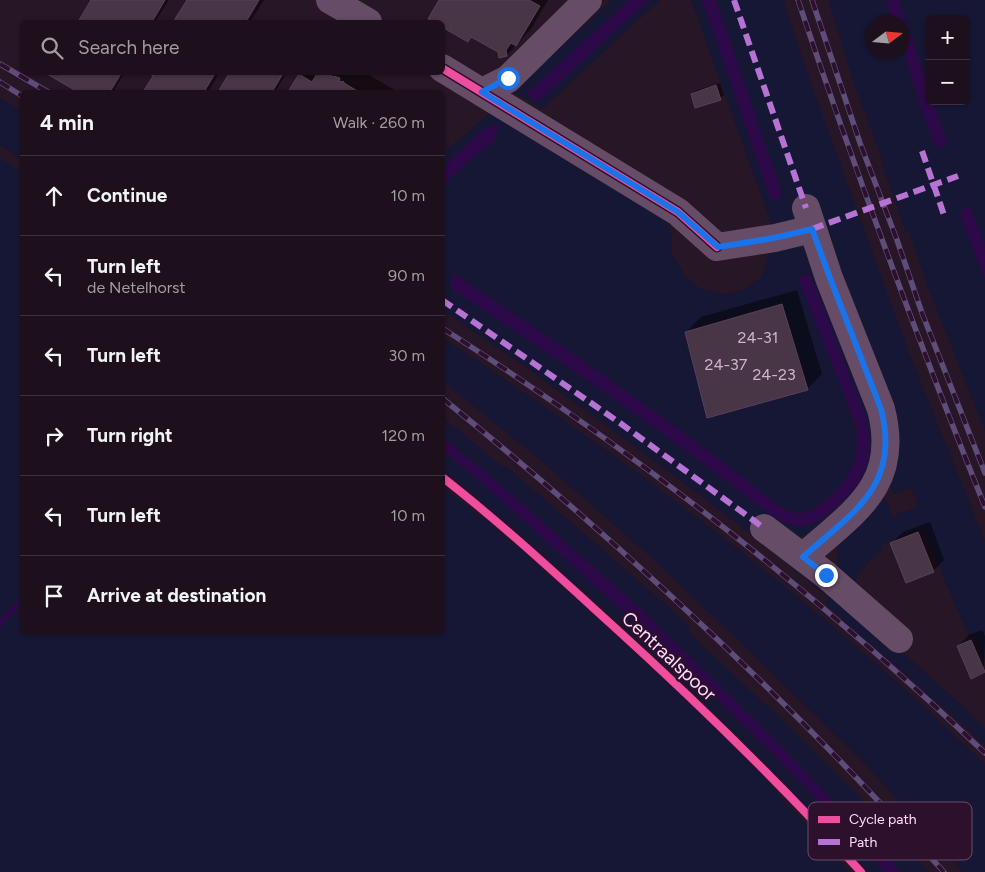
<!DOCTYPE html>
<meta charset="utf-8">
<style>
:root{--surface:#1d101c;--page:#2a1e29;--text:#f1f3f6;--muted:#a09da3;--line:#3b303b}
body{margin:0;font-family:Figtree,sans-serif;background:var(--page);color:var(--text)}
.controls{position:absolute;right:15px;top:15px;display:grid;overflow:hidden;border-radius:8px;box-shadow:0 1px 4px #0004}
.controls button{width:45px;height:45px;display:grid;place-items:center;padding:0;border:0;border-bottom:1px solid var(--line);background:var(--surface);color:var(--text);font:25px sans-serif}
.compass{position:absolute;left:865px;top:15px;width:45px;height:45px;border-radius:50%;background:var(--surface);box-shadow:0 1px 4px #0004;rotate:74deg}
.stop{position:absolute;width:15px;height:15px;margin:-11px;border:4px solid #1a73e8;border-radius:50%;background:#fff}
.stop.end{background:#1a73e8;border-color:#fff;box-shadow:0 1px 5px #0008}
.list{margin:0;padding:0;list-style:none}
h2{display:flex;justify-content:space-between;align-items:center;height:65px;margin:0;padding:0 20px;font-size:21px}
h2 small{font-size:16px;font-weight:400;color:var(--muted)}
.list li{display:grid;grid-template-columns:32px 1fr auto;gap:15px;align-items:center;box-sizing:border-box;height:80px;padding:0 20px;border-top:1px solid var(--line)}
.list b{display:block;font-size:19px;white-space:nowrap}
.list p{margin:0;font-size:16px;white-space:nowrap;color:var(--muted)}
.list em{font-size:16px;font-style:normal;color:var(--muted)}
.icon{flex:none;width:28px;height:28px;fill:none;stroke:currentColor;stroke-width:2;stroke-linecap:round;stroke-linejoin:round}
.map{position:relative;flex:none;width:985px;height:872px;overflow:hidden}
.search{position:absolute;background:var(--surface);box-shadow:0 1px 4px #0004;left:20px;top:20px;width:425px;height:55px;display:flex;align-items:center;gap:12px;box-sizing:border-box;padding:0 18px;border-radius:8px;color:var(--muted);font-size:19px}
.panel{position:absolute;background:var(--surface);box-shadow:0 1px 4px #0004;left:20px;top:90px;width:425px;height:545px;border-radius:8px}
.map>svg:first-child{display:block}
.green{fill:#161735;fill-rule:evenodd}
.water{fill:#2e094a}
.shadow{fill:#0007}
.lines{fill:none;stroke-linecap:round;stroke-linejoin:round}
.stream{stroke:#2e094a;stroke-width:6}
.building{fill:#483546;stroke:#594158}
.minor{stroke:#664c66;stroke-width:28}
.rail-casing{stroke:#5e4c7b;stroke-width:5.5}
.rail{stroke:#2d102b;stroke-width:4;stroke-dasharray:11;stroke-linecap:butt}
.quiet{stroke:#b673d3;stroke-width:6;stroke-dasharray:12 6;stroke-linecap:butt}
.cycleway-casing{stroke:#2d102b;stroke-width:11}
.cycleway{stroke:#ef4d9e;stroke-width:8}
.route{stroke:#1a73e8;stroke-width:6}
.labels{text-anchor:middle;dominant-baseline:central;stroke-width:5;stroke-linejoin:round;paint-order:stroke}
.number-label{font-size:16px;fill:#d1b2d0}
.street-label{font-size:19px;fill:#ffdcfe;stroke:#2d102b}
.key{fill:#2d102b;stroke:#6c4d6a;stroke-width:1}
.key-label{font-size:14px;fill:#ffdcfe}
</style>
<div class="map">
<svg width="985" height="872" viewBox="0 0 985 872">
<rect width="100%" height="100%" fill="#271625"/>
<!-- green -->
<path class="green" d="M612,0H630L528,92L539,101L649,0H660L542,109L512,91Z
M691,0H702L768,192L780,188L716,0H783L812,86L908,350L985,541V661L974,635L969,637L923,529L882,544L883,549C868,561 863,567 854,583L840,574L837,566V546L840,536L882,497L886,500L892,516L918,506L911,488L894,494L889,485L892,455L803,218L773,229Z
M828,0H886L893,22H872V52H902L903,50L923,114L947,143L933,101H966V19H929V89L899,0H985V246L970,206C964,208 962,209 960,215L985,280V431L927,285L909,232H906L881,162L882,160L854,84Z
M0,98L22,112V159L0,145Z
M494,110L668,220L671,230L672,254L684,274L699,288L723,294L744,289L761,277L769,254V251L793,245L805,250L875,414L873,477L807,536L798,537L842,599L962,705L985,728V746L955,718L825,604L829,598C735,519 636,447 536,375L530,370L443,311V184L496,139V131L459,153L443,167V153ZM808,274L811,276L869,431C870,447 868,462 861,476C858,484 849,490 843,496C823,517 809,536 778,520C726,481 675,442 622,404C566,365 509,327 452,289L450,282L455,276H458C566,349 674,422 776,504C795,516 807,515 824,501C841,486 855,470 857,447C859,427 849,410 843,391C832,352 820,313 808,274Z
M0,158L22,173V632H442L443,487L515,544L632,649L732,744L850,872H0Z
M443,338C635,464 820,604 985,764V872H963L868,767L755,656L644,551L540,460L443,381Z
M442,417L503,467L506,466L662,601L689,626V632L763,703L770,707L853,790L929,872H901L778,743L641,609L497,482L443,437Z
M442,450C497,495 548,543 601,591C699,681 795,774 885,872H867L738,738L670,672L534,549L463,487L443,471Z"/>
<!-- water -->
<path class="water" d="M630,0H649L539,101H535L528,94V92Z
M702,0H716L780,188L781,196L779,200L771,199L768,192Z
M886,0H899L929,89V101H933L947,143C944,147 942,147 937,147L934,143L923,114L903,50L902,22H893Z
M497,124L500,128L496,131V139L443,184V167L484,129L489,126L493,127Z
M970,206L985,246V280L960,215C962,209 964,208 970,206Z
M808,274L811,276L866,418C869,431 871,444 868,457C866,465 864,473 860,479C852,495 822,523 804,526C795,527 786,524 778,520C738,490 699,460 659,431C591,382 522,335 452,289L450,282L453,277L458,276C566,349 674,422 776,504C783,509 789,513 798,513C821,513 849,480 855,459C858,448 857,438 857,427L799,281L801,276Z
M442,437L497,482L641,609L778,743L901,872H885C797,775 703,684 606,596C552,546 499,497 443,450Z"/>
<!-- shadow -->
<path class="shadow" d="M92,0H169L155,22H79Z
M188,0H264L250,22H175Z
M441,0H548L531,29L507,55L472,36L468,41L442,22H437L430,18Z
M49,72H125L113,92H81L49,73Z
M150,72H220L208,92H144L155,76Z
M231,72H287L275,92H219Z
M303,72H364L398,92H290Z
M720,83L724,95L720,98L692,94L695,91Z
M797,290L822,374L807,389L686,332L701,317Z
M930,522L944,560L933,571L892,543L903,532Z
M982,630L985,636L984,671L958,646L969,635Z"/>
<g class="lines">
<!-- stream -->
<path class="stream" d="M0,623L22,600"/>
</g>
<!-- building -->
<path class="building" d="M91,0H165L152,22H78Z
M187,0H259L246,22H173Z
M439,0H529L540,6L516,46L511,43L506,50L507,56L499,58L498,52L471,37L468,42L442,27V22H435L428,19Z
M48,72H122L110,92H78L47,74Z
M147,72H216L204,92H143L153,76Z
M230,72H284L272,92H218Z
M318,72H326L333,77L334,76L340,78L339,81L342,82L343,81L344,82V83L359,92H288L299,74L312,82Z
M716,85L721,100L695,108L691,94Z
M782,304L808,390L707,418L685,332Z
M918,532L934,572L906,583L890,543Z
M971,640L985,672L971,679L957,646Z"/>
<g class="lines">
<!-- minor -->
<path class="minor" d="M330,0L368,22
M442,68L678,212L717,247L775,238L812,229
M482,92L508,79L588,0
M764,528L826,575L899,639
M803,557C853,512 901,486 881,409L829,278L806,208"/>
<defs>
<path id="rail" d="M798,0C855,171 918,340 985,507
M812,0L860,143L897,240L922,313L985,473
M0,64L48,92
M0,82L22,96
M442,328C636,452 819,595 985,753
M442,398C621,543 790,701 944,872"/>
</defs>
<!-- rail casing -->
<use href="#rail" class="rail-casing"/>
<!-- rail -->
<use href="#rail" class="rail"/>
<!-- quiet -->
<path class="quiet" d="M734,0L806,208
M922,151L944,215
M812,229L958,176
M442,300L620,423L764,528"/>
<defs>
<path id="cycleway" d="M442,68L678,212L717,247
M442,477C501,523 556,574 611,624C698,703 782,785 861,872"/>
</defs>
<!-- cycleway casing -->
<use href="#cycleway" class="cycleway-casing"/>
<!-- cycleway -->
<use href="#cycleway" class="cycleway"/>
</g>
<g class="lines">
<!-- route -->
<path class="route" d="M508,78L482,92L678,212L718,247L774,238L812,229L830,278L881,409C901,486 853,512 803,557L826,575"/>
</g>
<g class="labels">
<!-- number labels -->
<g class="number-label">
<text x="758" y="337">24-31</text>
<text x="726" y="364">24-37</text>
<text x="774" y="374">24-23</text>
</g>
<!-- street labels -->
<g class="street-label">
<text transform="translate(669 656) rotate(43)">Centraalspoor</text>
</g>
</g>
<!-- legend -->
<rect x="808" y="802" width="164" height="58" rx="8" class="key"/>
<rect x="818" y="816" width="22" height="7" fill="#ef4d9e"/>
<rect x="818" y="839" width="22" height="6" fill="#b673d3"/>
<g class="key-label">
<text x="849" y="824">Cycle path</text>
<text x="849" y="847">Path</text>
</g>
</svg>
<div class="controls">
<button>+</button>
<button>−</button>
</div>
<svg class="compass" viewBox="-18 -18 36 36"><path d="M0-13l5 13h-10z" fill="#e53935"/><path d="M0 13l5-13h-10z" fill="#a09da3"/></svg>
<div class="stop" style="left:508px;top:78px"></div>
<div class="stop end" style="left:826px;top:575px"></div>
<div class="search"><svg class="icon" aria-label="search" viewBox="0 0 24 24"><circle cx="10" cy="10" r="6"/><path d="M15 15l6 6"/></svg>Search here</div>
<section class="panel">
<h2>4 min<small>Walk · 260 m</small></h2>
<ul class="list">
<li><svg class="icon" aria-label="ahead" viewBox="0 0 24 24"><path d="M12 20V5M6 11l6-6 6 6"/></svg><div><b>Continue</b></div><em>10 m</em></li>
<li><svg class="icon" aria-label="left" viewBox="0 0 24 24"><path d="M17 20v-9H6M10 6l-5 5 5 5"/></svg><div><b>Turn left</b><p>de Netelhorst</p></div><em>90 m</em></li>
<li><svg class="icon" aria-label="left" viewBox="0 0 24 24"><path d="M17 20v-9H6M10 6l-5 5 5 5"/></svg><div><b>Turn left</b></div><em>30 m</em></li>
<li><svg class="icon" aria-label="right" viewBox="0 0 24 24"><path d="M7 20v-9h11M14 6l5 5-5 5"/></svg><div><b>Turn right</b></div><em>120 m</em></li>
<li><svg class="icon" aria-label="left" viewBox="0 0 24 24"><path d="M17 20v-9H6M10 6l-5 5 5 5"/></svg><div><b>Turn left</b></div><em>10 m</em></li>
<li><svg class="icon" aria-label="arrive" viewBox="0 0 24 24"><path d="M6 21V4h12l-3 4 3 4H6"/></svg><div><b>Arrive at destination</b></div></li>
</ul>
</section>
</div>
